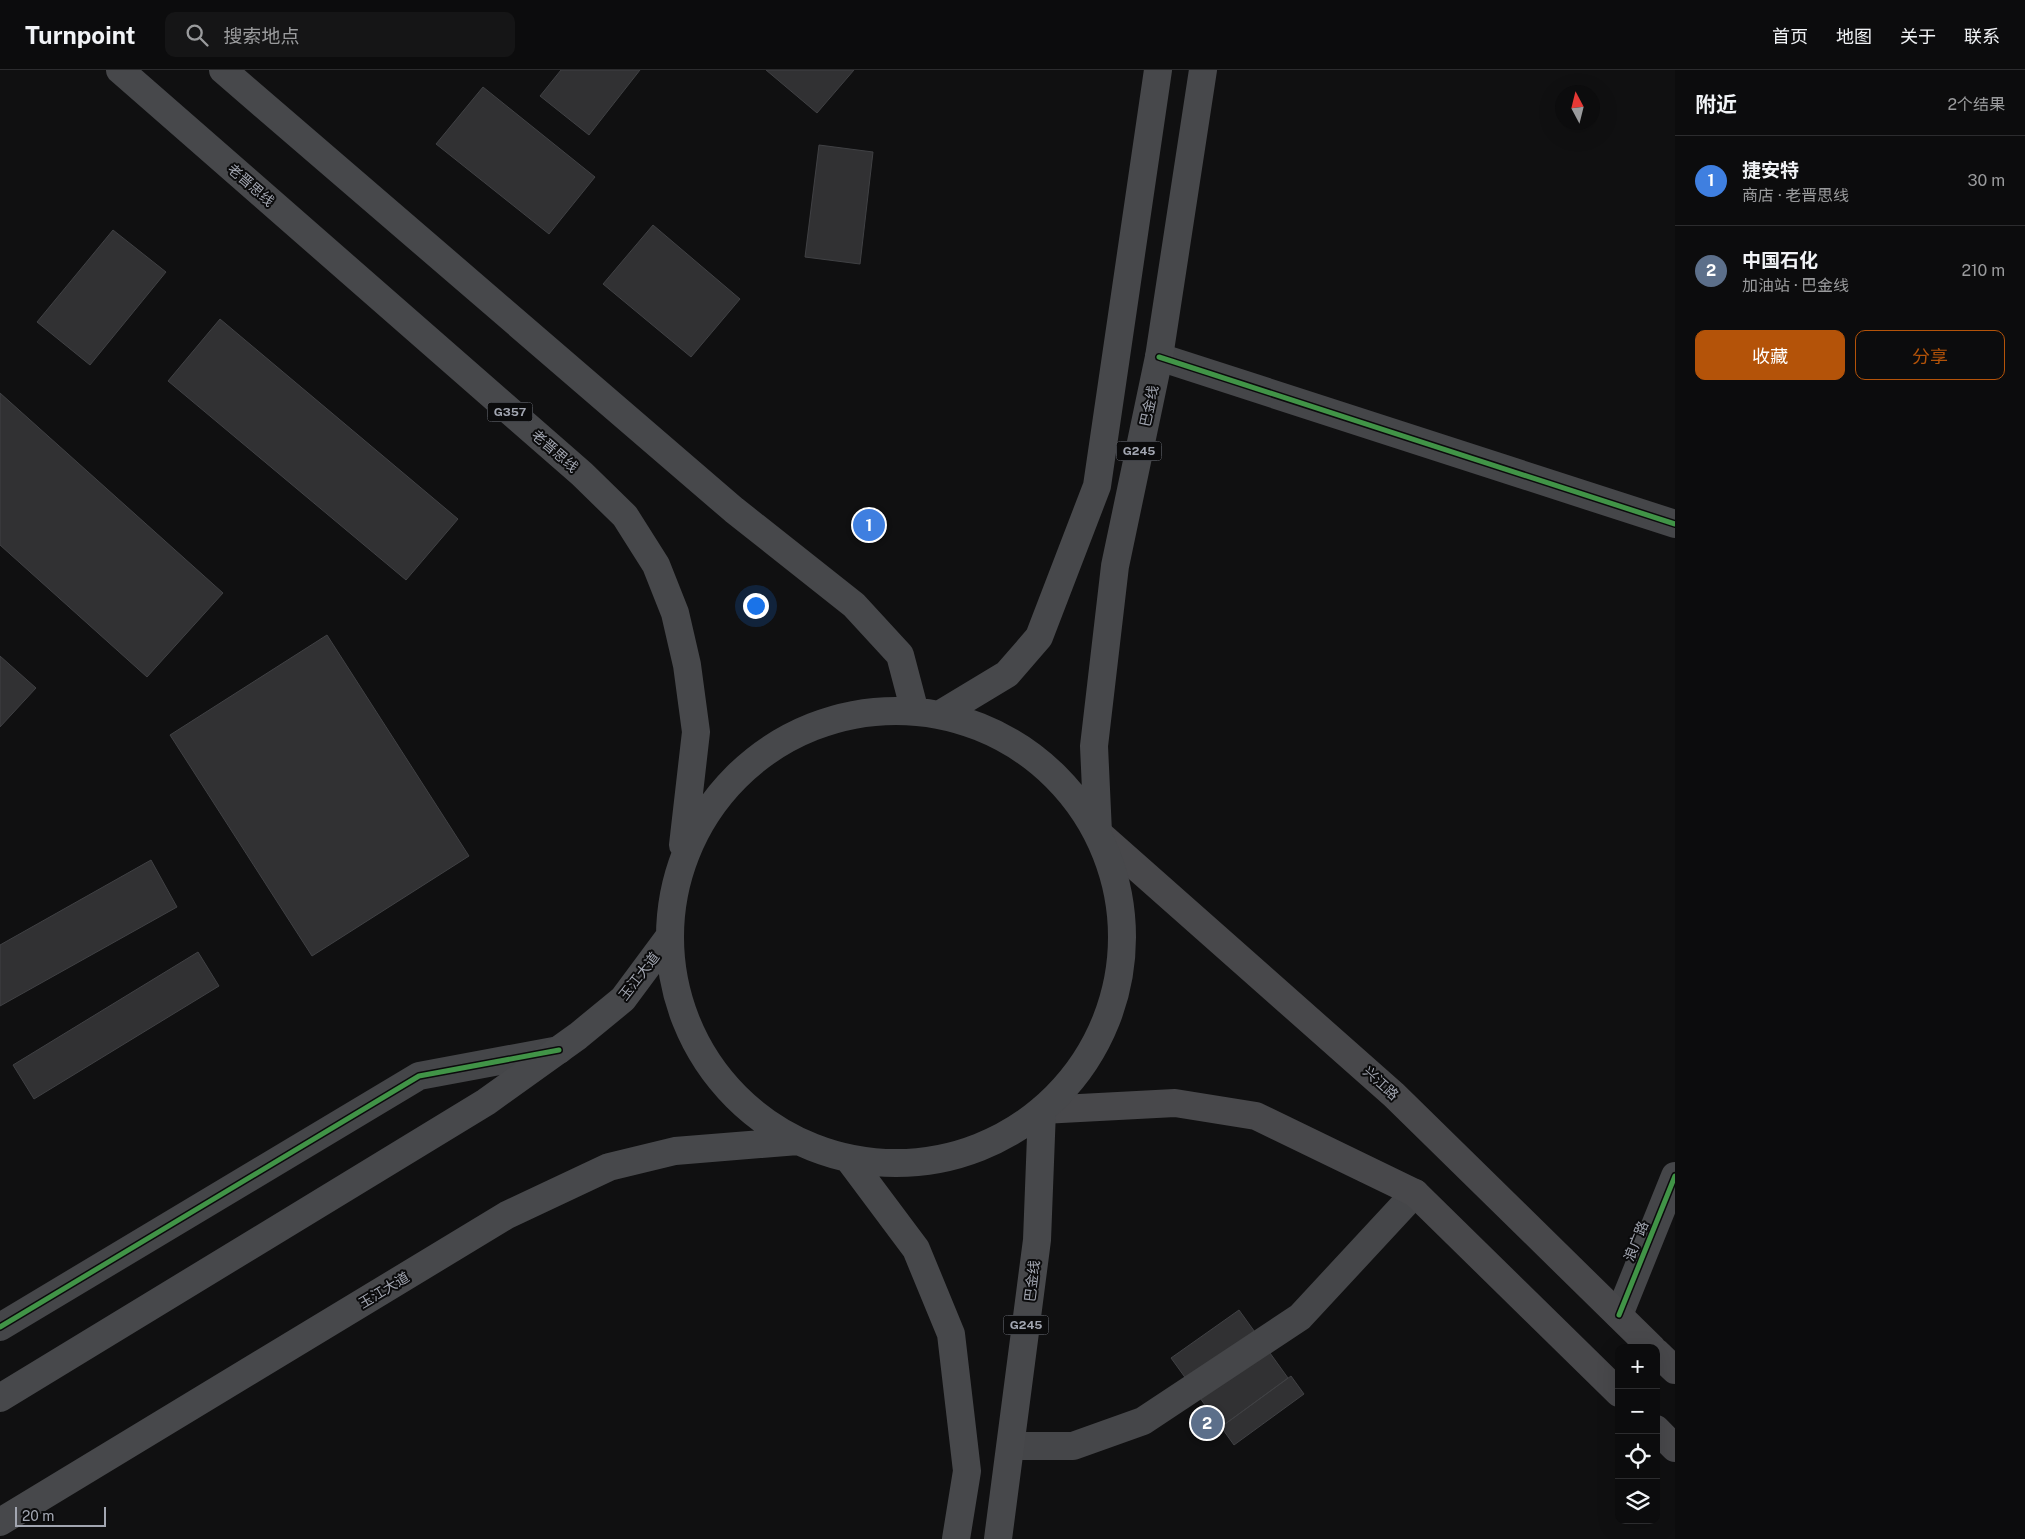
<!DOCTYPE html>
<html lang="zh">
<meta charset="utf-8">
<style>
:root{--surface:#0c0c0d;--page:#151516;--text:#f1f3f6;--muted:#9a9b9d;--line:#2c2c2e;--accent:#b45309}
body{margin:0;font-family:"Public Sans","Noto Sans SC",sans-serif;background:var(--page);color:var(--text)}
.controls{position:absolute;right:15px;bottom:15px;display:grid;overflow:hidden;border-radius:10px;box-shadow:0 5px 20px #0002}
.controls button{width:45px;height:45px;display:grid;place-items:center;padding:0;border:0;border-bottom:1px solid var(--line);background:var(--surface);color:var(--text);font:25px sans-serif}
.compass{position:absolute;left:1555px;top:15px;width:45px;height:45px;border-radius:50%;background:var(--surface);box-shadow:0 5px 20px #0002;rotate:353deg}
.scale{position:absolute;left:15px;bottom:12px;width:91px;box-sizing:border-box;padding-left:5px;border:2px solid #a2a6b1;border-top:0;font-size:14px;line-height:18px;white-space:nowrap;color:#a2a6b1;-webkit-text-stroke:4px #0b0b0c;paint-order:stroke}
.you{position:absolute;left:755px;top:535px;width:18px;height:18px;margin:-12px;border:4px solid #fff;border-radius:50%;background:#1a73e8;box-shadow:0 0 0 8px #1a73e833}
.badge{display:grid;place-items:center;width:32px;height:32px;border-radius:50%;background:var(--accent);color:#fff;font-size:16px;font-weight:700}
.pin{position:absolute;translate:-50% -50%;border:2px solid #fff;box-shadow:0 1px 5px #0006}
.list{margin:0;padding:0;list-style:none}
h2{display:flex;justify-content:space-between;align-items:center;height:65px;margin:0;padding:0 20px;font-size:21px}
h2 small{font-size:16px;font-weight:400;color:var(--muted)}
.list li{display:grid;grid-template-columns:32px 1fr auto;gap:15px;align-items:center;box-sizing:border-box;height:90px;padding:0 20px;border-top:1px solid var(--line)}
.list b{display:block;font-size:19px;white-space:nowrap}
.list p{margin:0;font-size:16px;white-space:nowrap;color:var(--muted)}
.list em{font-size:16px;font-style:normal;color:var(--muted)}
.actions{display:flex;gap:10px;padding:15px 20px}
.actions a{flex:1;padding:11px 0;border:1px solid var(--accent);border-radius:10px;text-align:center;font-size:18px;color:var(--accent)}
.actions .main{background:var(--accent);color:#fff}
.icon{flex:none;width:28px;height:28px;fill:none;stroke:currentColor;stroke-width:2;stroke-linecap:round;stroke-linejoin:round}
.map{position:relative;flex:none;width:1675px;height:1469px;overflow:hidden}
header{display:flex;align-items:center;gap:30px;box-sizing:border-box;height:70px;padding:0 25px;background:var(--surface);border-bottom:1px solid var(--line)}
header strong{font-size:24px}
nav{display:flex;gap:28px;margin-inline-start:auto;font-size:18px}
.search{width:350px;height:45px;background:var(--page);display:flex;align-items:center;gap:12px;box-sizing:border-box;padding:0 18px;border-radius:10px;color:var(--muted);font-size:19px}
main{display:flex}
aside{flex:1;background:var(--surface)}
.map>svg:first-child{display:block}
.building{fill:#313133;stroke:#404144}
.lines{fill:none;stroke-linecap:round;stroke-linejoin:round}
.minor{stroke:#454649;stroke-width:28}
.major{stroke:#48484b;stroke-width:28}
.highway{stroke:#47484b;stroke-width:28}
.cycleway-casing{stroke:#0b0b0c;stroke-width:8}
.cycleway{stroke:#419447;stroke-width:5}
.labels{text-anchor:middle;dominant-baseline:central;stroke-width:4;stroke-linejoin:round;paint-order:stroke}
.shield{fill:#0b0b0c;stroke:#757880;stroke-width:1}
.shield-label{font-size:12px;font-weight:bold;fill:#a2a6b1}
.street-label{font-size:14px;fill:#a2a6b1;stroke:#0b0b0c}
</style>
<header>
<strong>Turnpoint</strong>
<div class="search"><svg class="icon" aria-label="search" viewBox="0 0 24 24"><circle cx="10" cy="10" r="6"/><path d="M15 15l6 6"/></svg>搜索地点</div>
<nav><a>首页</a><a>地图</a><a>关于</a><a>联系</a></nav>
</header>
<main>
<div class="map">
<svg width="1675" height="1469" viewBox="0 0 1675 1469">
<rect width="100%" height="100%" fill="#101011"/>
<!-- building -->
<path class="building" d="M561,0H640L589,65L540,26Z
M766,0H854L817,43Z
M483,17L595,107L549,164L436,74Z
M819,75L873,82L860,194L805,187Z
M653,155L740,229L691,287L603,214Z
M113,160L166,202L90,295L37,252Z
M220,249L458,449L406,510L168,311Z
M0,323L223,523L147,607L0,475Z
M327,565L469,786L312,886L170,665Z
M0,586L36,618L0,657Z
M151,790L177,837L0,936V875Z
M198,882L219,916L34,1029L13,995Z
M1239,1240L1288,1308L1221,1357L1171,1288Z
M1291,1306L1304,1324L1234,1375L1221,1357Z"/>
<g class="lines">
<!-- minor -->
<path class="minor" d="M1159,287L1675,454
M1619,1245L1675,1106
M0,1257L419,1006L559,980
M1011,1376H1073L1143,1351L1300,1247L1415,1123"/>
<!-- major -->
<path class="major" d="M1098,763L1394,1025L1652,1278
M1042,1040L1175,1033L1256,1046L1415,1123L1619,1323
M1656,1282L1675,1300
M1656,1359L1675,1378"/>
<!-- highway -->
<path class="highway" d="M120,0L582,404L625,446L656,495L675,543L687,595L696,662L683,775
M223,0L734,440L854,535L900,585L915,642
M670 867a226 226 0 1 1 452 0a226 226 0 1 1-452 0Z
M939,645L1007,604L1039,567L1097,416L1158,0
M1098,763L1094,676L1115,496L1159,287L1203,0
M848,1088L916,1179L951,1264L967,1401L956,1469
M0,1328L486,1032L578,966L623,929L669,867
M0,1452L507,1145L609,1097L675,1081L798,1071
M998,1469L1037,1170L1042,1040"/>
<defs>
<path id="cycleway" d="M1159,287L1675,454
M1619,1245L1675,1106
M0,1257L419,1006L559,980"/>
</defs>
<!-- cycleway casing -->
<use href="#cycleway" class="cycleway-casing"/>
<!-- cycleway -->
<use href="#cycleway" class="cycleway"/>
</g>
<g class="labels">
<!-- shield labels -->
<g class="shield">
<rect x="487.5" y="332.5" width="45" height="19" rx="4"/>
<rect x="1116.5" y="371.5" width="45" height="19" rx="4"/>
<rect x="1003.5" y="1245.5" width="45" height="19" rx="4"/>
</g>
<g class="shield-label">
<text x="510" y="342">G357</text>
<text x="1139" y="381">G245</text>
<text x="1026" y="1255">G245</text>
</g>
<!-- street labels -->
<g class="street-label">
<text transform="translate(251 115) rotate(41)">老晋思线</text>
<text transform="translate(1149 336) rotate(-78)">巴金线</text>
<text transform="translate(555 381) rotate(41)">老晋思线</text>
<text transform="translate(639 906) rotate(-52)">玉江大道</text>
<text transform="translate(1381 1013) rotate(42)">兴江路</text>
<text transform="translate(1636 1171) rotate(-68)">浪广路</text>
<text transform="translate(1032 1211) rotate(-83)">巴金线</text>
<text transform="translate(384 1220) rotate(-31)">玉江大道</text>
</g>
</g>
</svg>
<div class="controls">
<button>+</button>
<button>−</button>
<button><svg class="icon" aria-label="locate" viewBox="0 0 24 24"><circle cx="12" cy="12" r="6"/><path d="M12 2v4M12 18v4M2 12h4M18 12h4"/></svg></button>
<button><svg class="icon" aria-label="layers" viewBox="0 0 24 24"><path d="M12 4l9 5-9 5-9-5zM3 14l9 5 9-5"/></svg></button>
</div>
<svg class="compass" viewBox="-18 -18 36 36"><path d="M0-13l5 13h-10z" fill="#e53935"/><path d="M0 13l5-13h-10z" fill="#9a9b9d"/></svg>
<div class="scale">20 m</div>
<div class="you"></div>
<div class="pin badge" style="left:869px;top:455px;background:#3f7fe0">1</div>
<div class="pin badge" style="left:1207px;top:1353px;background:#5c6f8a">2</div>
</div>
<aside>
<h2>附近<small>2个结果</small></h2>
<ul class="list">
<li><span class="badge" style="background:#3f7fe0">1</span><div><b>捷安特</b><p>商店 · 老晋思线</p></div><em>30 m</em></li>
<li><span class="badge" style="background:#5c6f8a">2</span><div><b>中国石化</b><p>加油站 · 巴金线</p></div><em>210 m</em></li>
</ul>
<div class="actions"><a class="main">收藏</a><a>分享</a></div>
</aside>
</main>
